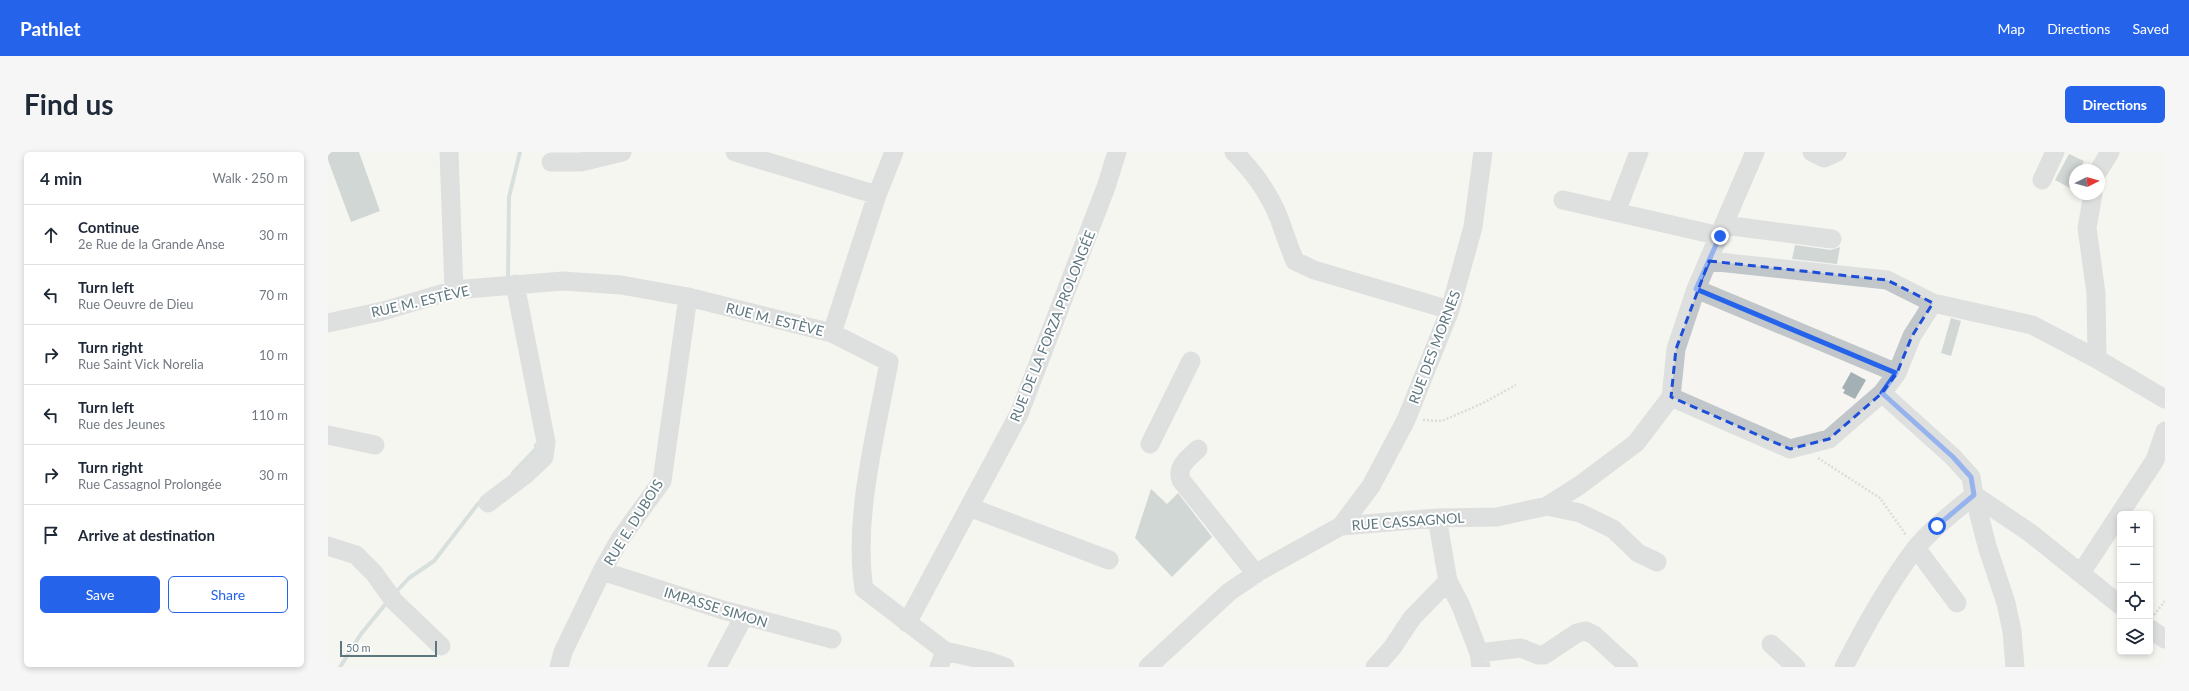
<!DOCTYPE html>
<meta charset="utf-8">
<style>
:root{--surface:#fff;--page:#f6f6f7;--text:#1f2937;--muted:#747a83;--line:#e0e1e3;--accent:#2563eb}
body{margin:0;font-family:Lato,sans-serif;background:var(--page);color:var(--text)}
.controls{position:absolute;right:12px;bottom:12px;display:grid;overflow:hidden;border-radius:6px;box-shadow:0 2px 6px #0003}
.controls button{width:36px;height:36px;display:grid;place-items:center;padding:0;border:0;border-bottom:1px solid var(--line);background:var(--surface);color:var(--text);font:20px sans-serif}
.compass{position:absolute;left:1741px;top:12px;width:36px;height:36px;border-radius:50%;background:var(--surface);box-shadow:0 2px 6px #0003;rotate:85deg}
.scale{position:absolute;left:12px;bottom:10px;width:97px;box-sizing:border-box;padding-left:4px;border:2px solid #5e777f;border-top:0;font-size:11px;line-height:14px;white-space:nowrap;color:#5e777f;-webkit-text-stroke:3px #fff;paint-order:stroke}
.stop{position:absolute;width:12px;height:12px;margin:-9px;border:3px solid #2563eb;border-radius:50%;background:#fff}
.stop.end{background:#2563eb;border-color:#fff;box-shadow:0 1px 4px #0008}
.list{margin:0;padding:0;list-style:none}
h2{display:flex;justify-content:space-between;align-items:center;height:52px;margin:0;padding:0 16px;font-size:17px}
h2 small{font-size:13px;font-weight:400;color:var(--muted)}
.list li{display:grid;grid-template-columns:26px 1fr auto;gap:12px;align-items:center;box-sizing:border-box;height:60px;padding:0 16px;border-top:1px solid var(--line)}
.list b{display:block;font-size:15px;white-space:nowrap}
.list p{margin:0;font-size:13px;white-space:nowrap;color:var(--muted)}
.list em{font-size:13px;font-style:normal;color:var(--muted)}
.actions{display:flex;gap:8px;padding:12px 16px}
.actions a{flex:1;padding:9px 0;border:1px solid var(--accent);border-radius:6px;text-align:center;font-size:14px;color:var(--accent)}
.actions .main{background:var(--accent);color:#fff}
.icon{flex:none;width:22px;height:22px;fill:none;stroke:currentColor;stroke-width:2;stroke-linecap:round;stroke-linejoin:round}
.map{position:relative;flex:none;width:1837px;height:515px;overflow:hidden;border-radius:6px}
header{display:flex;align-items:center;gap:24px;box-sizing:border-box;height:56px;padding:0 20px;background:var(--accent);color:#fff}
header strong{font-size:19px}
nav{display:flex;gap:22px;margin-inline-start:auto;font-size:14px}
.intro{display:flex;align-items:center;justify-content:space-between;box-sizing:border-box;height:96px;padding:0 24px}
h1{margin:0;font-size:28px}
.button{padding:10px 18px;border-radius:6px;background:var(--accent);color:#fff;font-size:14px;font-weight:700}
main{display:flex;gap:24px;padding:0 24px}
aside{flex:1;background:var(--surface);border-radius:6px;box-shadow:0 2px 6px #0003}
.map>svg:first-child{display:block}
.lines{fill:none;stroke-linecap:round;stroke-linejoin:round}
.stream{stroke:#b3c6c7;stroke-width:4}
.building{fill:#a4b1b4}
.path{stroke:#babec0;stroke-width:2.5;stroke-dasharray:2 2;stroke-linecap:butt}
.minor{stroke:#c0c6c9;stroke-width:19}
.route{stroke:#2563eb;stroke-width:5}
.marked{fill:none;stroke:#1d4ed8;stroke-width:3;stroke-dasharray:8 5;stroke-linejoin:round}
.labels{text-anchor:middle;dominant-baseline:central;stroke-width:4;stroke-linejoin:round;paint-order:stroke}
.street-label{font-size:14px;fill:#5e777f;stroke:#fff}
</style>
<header>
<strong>Pathlet</strong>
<nav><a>Map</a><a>Directions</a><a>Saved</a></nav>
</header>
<div class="intro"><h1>Find us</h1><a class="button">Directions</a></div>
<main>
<aside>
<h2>4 min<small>Walk · 250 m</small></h2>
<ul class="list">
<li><svg class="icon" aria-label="ahead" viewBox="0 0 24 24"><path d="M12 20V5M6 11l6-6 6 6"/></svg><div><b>Continue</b><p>2e Rue de la Grande Anse</p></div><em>30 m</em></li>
<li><svg class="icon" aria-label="left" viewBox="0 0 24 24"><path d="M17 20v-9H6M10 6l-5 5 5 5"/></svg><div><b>Turn left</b><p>Rue Oeuvre de Dieu</p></div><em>70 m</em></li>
<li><svg class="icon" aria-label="right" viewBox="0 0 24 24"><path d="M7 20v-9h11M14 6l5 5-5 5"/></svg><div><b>Turn right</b><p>Rue Saint Vick Norelia</p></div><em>10 m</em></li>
<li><svg class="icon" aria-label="left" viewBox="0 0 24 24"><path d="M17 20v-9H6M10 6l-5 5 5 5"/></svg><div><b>Turn left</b><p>Rue des Jeunes</p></div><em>110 m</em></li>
<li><svg class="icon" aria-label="right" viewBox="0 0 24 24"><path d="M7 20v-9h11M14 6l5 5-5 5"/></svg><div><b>Turn right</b><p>Rue Cassagnol Prolongée</p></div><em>30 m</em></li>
<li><svg class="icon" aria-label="arrive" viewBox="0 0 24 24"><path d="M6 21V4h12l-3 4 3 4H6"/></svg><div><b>Arrive at destination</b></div></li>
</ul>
<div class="actions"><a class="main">Save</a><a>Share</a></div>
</aside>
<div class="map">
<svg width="1837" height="515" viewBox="0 0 1837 515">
<rect width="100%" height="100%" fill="#f6f5f1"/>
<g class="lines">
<!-- stream -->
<path class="stream" d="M180,125L181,45L192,0
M185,321L208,297V293
M67,441L81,426L106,409L149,353L155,347
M12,515L33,482L60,449"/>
</g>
<!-- building -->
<path class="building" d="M0,0H31L52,59L23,70L0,8Z
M1741,2L1756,9L1751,18H1747V26L1742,36L1727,28Z
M1467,93L1503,98L1512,95L1509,112L1464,107Z
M1623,166L1633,169L1623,204L1613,201Z
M1523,220L1538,228L1527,247L1515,241L1517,238L1514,236Z
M823,337L839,352L850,341L884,385L844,425L807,386Z"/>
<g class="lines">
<!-- path -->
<path class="path" d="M1095,268L1114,269L1153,252L1188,233
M1490,306L1552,346L1578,383
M1826,463L1837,449"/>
<!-- minor -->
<path class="minor" d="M121,0L126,138
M407,0L549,43
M906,0C924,18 941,41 951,66C956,80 961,95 967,109L986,118L1122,158
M1484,0L1496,6L1509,0
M223,10H253L294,0
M1771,18L1782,0
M1714,28L1727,0
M1765,42L1759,76L1768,141L1769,207
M1235,48L1392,84
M1288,60L1311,0
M1396,73L1504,87
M1381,109L1559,128L1605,151
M1368,137L1569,221
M0,171L55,159L126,138L235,129L293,133L360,145L504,181L561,210C548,281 525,366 536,437L617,499L660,509L677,515
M504,181L549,43L566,0
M1554,241L1569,221L1584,184L1605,151L1704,173L1769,207L1837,247
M1343,245L1462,297L1501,287L1554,241L1625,305L1643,325L1646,343L1701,380L1792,453
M1343,245L1348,197L1368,137L1427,0
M0,283L47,293
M822,292L863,209
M870,297C861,306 848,314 853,328L928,422
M160,351L197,323L216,305L218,290L187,132
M1219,354L1252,361L1285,377L1310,401L1329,410
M641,355L781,408
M1109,366L1120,429L1133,454L1151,501L1153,515
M1013,374L1043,334L1078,268L1122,158L1145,75L1155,0
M0,394L28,403L46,421L66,449L113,494
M1588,396L1629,451
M274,419L395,458L504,487
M1753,421L1827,308L1837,279
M579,471L691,262L778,35L789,0
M1822,477L1837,487
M1443,492L1468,515
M1151,501L1193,496L1210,503H1216L1249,481L1258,479L1266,483L1301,515
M231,515L235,500L274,419L292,387L334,329L360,145
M389,515L416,464
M611,515L617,499
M820,515L901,440L932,419L1013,374L1109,366L1169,365L1219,354L1252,333L1308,291L1343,245
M1047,515L1064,496L1084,466L1120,429
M1516,515C1537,474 1559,434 1587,397C1604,376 1626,360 1646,343L1659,394L1678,451L1684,479L1687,515"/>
</g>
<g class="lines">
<!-- route -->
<path class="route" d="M1392,84L1368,137L1568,221L1554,241L1625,305L1643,325L1646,343L1609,374"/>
</g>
<!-- marked area -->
<path d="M0 0H1837V515H0ZM1381,109L1559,128L1605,151L1584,184L1569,221L1554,241L1501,287L1462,297L1343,245L1348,197Z" fill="#f6f5f1" fill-opacity=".55" fill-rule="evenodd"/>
<path class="marked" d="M1381,109L1559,128L1605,151L1584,184L1569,221L1554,241L1501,287L1462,297L1343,245L1348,197Z"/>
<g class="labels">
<!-- street labels -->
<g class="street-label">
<text transform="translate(92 149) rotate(-13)">RUE M. ESTÈVE</text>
<text transform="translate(447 167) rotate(14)">RUE M. ESTÈVE</text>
<text transform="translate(724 174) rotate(-68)">RUE DE LA FORZA PROLONGÉE</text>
<text transform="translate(1106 195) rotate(-69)">RUE DES MORNES</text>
<text transform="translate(1080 369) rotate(-4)">RUE CASSAGNOL</text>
<text transform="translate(305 370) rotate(-58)">RUE E. DUBOIS</text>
<text transform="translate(388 455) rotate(17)">IMPASSE SIMON</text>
</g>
</g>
</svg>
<div class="controls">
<button>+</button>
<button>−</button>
<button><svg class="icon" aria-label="locate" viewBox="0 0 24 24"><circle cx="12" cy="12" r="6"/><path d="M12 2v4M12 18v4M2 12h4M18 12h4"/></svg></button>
<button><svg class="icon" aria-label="layers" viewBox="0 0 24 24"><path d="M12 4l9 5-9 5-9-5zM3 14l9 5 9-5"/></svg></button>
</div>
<svg class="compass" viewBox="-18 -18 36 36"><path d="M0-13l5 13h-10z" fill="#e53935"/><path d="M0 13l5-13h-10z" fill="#747a83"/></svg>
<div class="scale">50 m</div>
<div class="stop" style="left:1609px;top:374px"></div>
<div class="stop end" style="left:1392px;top:84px"></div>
</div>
</main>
